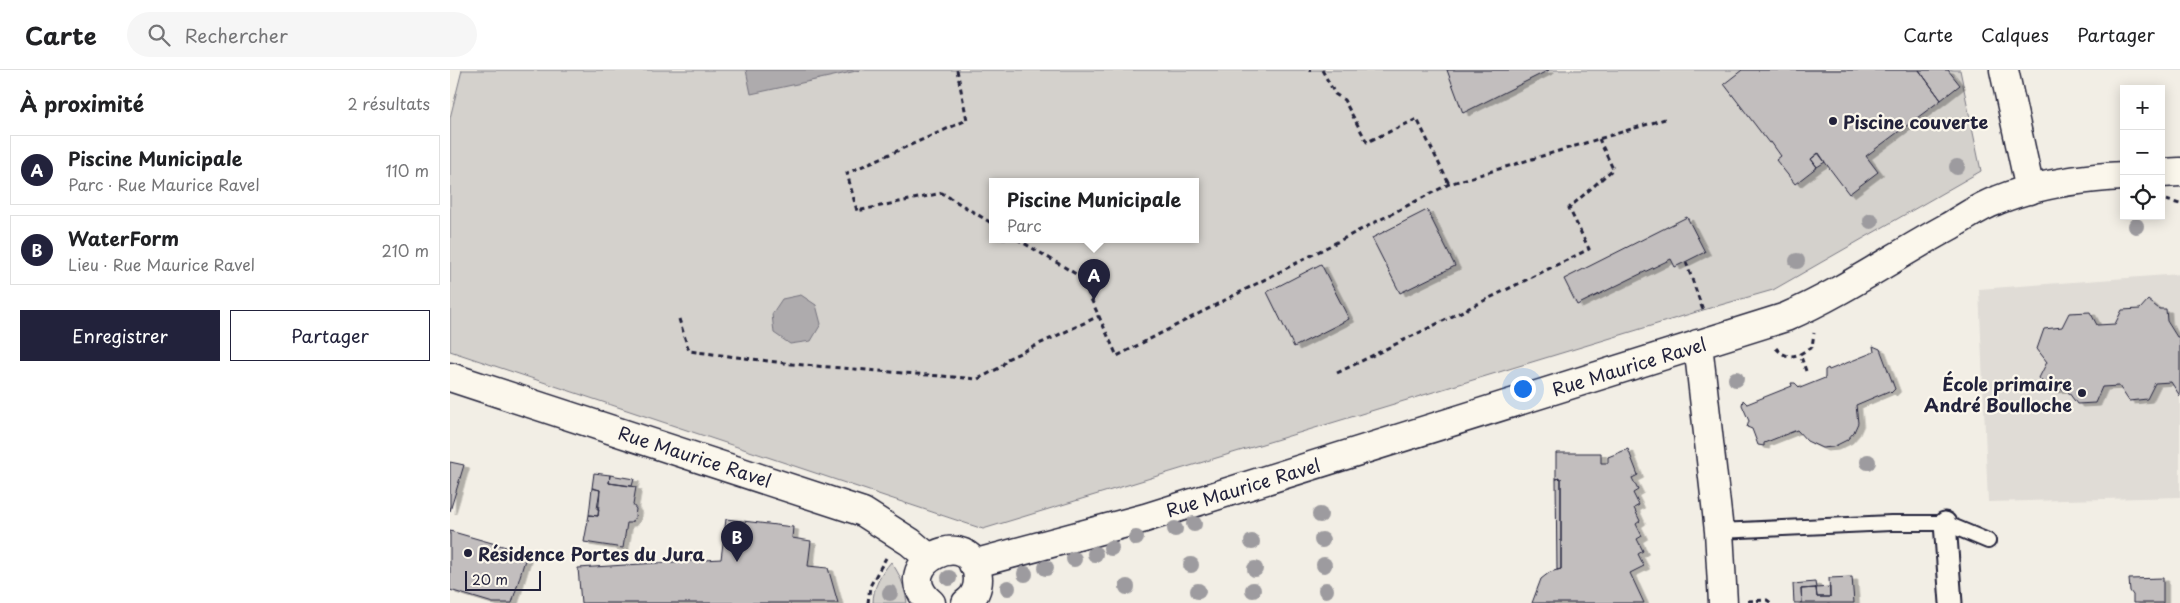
<!DOCTYPE html>
<html lang="fr">
<meta charset="utf-8">
<style>
:root{--surface:#fff;--page:#f6f6f6;--text:#202124;--muted:#757577;--line:#e0e0e0;--accent:#22223b}
body{margin:0;font-family:"Playpen Sans",sans-serif;background:var(--page);color:var(--text)}
.controls{position:absolute;right:15px;top:15px;display:grid;overflow:hidden;border-radius:0px;box-shadow:0 2px 12px #0003}
.controls button{width:45px;height:45px;display:grid;place-items:center;padding:0;border:0;border-bottom:1px solid var(--line);background:var(--surface);color:var(--text);font:25px sans-serif}
.scale{position:absolute;left:15px;bottom:12px;width:76px;box-sizing:border-box;padding-left:5px;border:2px solid #22223b;border-top:0;font-size:14px;line-height:18px;white-space:nowrap;color:#22223b;-webkit-text-stroke:4px #fbf7ec;paint-order:stroke}
.you{position:absolute;left:1072px;top:318px;width:18px;height:18px;margin:-12px;border:4px solid #fff;border-radius:50%;background:#1a73e8;box-shadow:0 0 0 8px #1a73e833}
.badge{display:grid;place-items:center;width:32px;height:32px;border-radius:50%;background:var(--accent);color:#fff;font-size:16px;font-weight:700}
.pin{position:absolute;translate:-50% -41px;filter:drop-shadow(0 1px 2px #0008)}
.pin::after{content:'';position:absolute;top:26px;width:18px;height:15px;background:inherit;clip-path:polygon(0 0,100% 0,50% 100%)}
.popup{position:absolute;left:539px;top:108px;width:210px;height:65px;box-sizing:border-box;display:grid;place-content:center;border-radius:0px;background:var(--surface);filter:drop-shadow(0 1px 4px #0005);font-size:16px;white-space:nowrap;color:var(--muted)}
.popup b{font-size:19px;color:var(--text)}
.popup::after{content:'';position:absolute;left:50%;top:100%;margin-left:-10px;border:10px solid transparent;border-top-color:var(--surface)}
.list{margin:0;padding:0;list-style:none}
h2{display:flex;justify-content:space-between;align-items:center;height:65px;margin:0;padding:0 20px;font-size:21px}
h2 small{font-size:16px;font-weight:400;color:var(--muted)}
.list li{display:grid;grid-template-columns:32px 1fr auto;gap:15px;align-items:center;box-sizing:border-box;height:70px;margin:0 10px 10px;padding:0 10px;border:1px solid var(--line);border-radius:0px}
.list b{display:block;font-size:19px;white-space:nowrap}
.list p{margin:0;font-size:16px;white-space:nowrap;color:var(--muted)}
.list em{font-size:16px;font-style:normal;color:var(--muted)}
.actions{display:flex;gap:10px;padding:15px 20px}
.actions a{flex:1;padding:11px 0;border:1px solid var(--accent);border-radius:0px;text-align:center;font-size:18px;color:var(--accent)}
.actions .main{background:var(--accent);color:#fff}
.icon{flex:none;width:28px;height:28px;fill:none;stroke:currentColor;stroke-width:2;stroke-linecap:round;stroke-linejoin:round}
.map{position:relative;flex:none;width:1730px;height:533px;overflow:hidden}
header{display:flex;align-items:center;gap:30px;box-sizing:border-box;height:70px;padding:0 25px;background:var(--surface);border-bottom:1px solid var(--line)}
header strong{font-size:24px}
nav{display:flex;gap:28px;margin-inline-start:auto;font-size:18px}
.search{width:350px;height:45px;background:var(--page);display:flex;align-items:center;gap:12px;box-sizing:border-box;padding:0 18px;border-radius:28px;color:var(--muted);font-size:19px}
main{display:flex}
aside{flex:1;background:var(--surface)}
.map>svg:first-child{display:block}
.built{fill:#e0dcd6}
.green{fill:#d4d1cc;stroke:#7b7a84;fill-rule:evenodd}
.water{fill:#aeabad;stroke:#76747f}
.building{fill:#c2bebe;stroke:#22223b;filter:url(#shadow)}
.lines{fill:none;stroke-linecap:round;stroke-linejoin:round}
.service-casing{stroke:#22223b;stroke-width:18}
.pedestrian-casing{stroke:#22223b;stroke-width:25}
.minor-casing{stroke:#22223b;stroke-width:31}
.path{stroke:#22223b;stroke-width:3;stroke-dasharray:5 4;stroke-linecap:butt}
.service{stroke:#fbf7ec;stroke-width:14}
.pedestrian{stroke:#fbf7ec;stroke-width:21}
.minor{stroke:#fbf7ec;stroke-width:28}
.tree{fill:#9d9b9f}
.poi-dot{fill:#22223b;stroke:#fbf7ec;stroke-width:2}
.labels{text-anchor:middle;dominant-baseline:central;stroke-width:4.5;stroke-linejoin:round;paint-order:stroke}
.poi-label{font-size:18px;font-weight:bold;fill:#22223b;stroke:#fbf7ec;text-anchor:start}
.street-label{font-size:18px;fill:#22223b;stroke:#fbf7ec}
</style>
<header>
<strong>Carte</strong>
<div class="search"><svg class="icon" aria-label="search" viewBox="0 0 24 24"><circle cx="10" cy="10" r="6"/><path d="M15 15l6 6"/></svg>Rechercher</div>
<nav><a>Carte</a><a>Calques</a><a>Partager</a></nav>
</header>
<main>
<aside>
<h2>À proximité<small>2 résultats</small></h2>
<ul class="list">
<li><span class="badge">A</span><div><b>Piscine Municipale</b><p>Parc · Rue Maurice Ravel</p></div><em>110 m</em></li>
<li><span class="badge">B</span><div><b>WaterForm</b><p>Lieu · Rue Maurice Ravel</p></div><em>210 m</em></li>
</ul>
<div class="actions"><a class="main">Enregistrer</a><a>Partager</a></div>
</aside>
<div class="map">
<svg width="1730" height="533" viewBox="0 0 1730 533">
<defs>
<filter id="shadow"><feDropShadow dx="5.5" dy="3" stdDeviation="0" flood-color="#0004"/></filter>
</defs>
<rect width="100%" height="100%" fill="#f2eee5"/>
<filter id="ink" filterUnits="userSpaceOnUse"><feTurbulence type="fractalNoise" baseFrequency=".02" numOctaves="2"/><feDisplacementMap in="SourceGraphic" scale="10" xChannelSelector="R" yChannelSelector="G"/><feConvolveMatrix kernelMatrix="1 2 1 2 8 2 1 2 1" color-interpolation-filters="sRGB"/></filter>
<g filter="url(#ink)">
<!-- built -->
<path class="built" d="M1730,204V427L1538,432L1529,219Z"/>
<!-- green -->
<path class="green" d="M12,0H1510L1531,101L1323,220L1253,240L533,459L0,281V48ZM543,111H745V169H543Z
M441,492C450,504 455,517 457,533H423C423,517 431,504 441,492Z"/>
<!-- water -->
<path class="water" d="M296,0H411L301,24Z
M351,225L366,235L371,254L361,271L340,274L324,263L322,244L332,229Z"/>
<!-- building -->
<path class="building" d="M997,0H1099L1013,43Z
M1292,0H1469L1491,30L1416,86L1428,102L1399,124L1368,83L1361,89L1367,97L1345,114L1326,90L1331,86L1321,72L1319,73L1274,14Z
M1469,0H1498L1510,15L1491,30Z
M1369,83L1375,92L1367,97L1361,89Z
M977,140L1005,196L950,223L922,168Z
M1237,147L1255,182L1225,197L1221,189L1127,235L1114,209Z
M871,194L899,249L844,277L817,222Z
M1698,230L1709,239H1716L1717,251L1727,267H1730V326L1721,312L1705,313L1697,329L1679,331L1669,316L1652,317L1645,333L1627,334L1616,319L1600,320L1589,308L1597,292L1587,279L1594,259L1612,257L1619,243L1640,242L1647,255L1665,254L1672,240L1690,239Z
M1423,276L1430,279L1445,319L1441,323L1439,321L1406,335L1408,353L1404,362L1397,370L1383,377L1372,378L1357,371L1347,360L1314,373V376L1308,375L1302,359L1297,357L1299,351L1292,335L1293,330L1297,334L1342,316L1341,313H1345L1350,318L1375,308V300L1378,298L1379,300L1424,282Z
M1178,379L1188,405L1182,408L1188,420L1183,423L1189,435L1184,438L1190,451L1186,454L1192,466L1187,469L1193,481L1188,484L1194,496L1180,503L1194,533H1082L1091,509L1100,502L1111,499V408L1106,409V383H1151V393H1158V387Z
M0,392L14,395L0,441Z
M144,403L160,405L159,413L186,417L183,435L186,439L185,447L181,453H177L173,478L134,472L139,445L148,446L149,439H147L150,420L142,418Z
M160,405L184,409L182,416L159,413Z
M1111,408V499L1107,500L1106,409Z
M142,418L150,420L148,446L139,445Z
M276,449L343,457L342,468L361,471L358,496L378,498L388,533H131L128,498L271,489Z
M0,461L77,483L62,533H43L0,520Z
M1402,507L1404,533H1352L1351,519L1366,518L1367,527H1380L1379,508Z
M1713,508V533H1683V525L1680,521L1679,509Z
M1365,512L1366,518L1351,519L1352,533H1344L1343,514Z
M1380,517V527H1367L1366,518Z"/>
<g class="lines">
<defs>
<path id="service" d="M1269,461L1441,453H1495L1538,471"/>
<path id="pedestrian" d="M1495,453L1501,533"/>
<path id="minor" d="M1554,0L1580,120
M1711,103L1730,102
M1248,274L1269,461L1273,533
M0,307L413,442L460,472L479,488
M523,494L695,448L1336,247C1393,222 1443,187 1498,157C1514,148 1530,136 1548,130C1587,114 1632,108 1674,106
M481,533C435,494 525,451 528,509C528,518 524,528 516,533"/>
</defs>
<!-- service casing -->
<use href="#service" class="service-casing"/>
<!-- pedestrian casing -->
<use href="#pedestrian" class="pedestrian-casing"/>
<!-- minor casing -->
<use href="#minor" class="minor-casing"/>
<!-- path -->
<path class="path" d="M507,0L517,50L397,103L407,141L492,123L543,154
M859,0H861
M872,0L885,24L894,30L917,72L967,49L999,114
M1716,130L1730,134
M567,169L631,207L667,286L999,114L1215,49
M1236,192L1253,240
M229,249L239,281L342,294L528,309L551,297L557,289L649,246
M1326,278C1333,286 1340,288 1350,284
M1356,301L1350,284L1362,277L1364,263
M887,303L1139,179L1119,138L1163,99L1149,69
M1298,531L1317,530L1321,533
M418,533L420,516L436,488"/>
<!-- service -->
<use href="#service" class="service"/>
<!-- pedestrian -->
<use href="#pedestrian" class="pedestrian"/>
<!-- minor -->
<use href="#minor" class="minor"/>
</g>
<!-- trees -->
<g class="tree">
<circle cx="1507" cy="97" r="8"/>
<circle cx="1421" cy="151" r="8"/>
<circle cx="1686" cy="156" r="8"/>
<circle cx="1347" cy="191" r="8"/>
<circle cx="1286" cy="309" r="8"/>
<circle cx="1418" cy="392" r="8"/>
<circle cx="870" cy="445" r="8"/>
<circle cx="744" cy="454" r="8"/>
<circle cx="725" cy="459" r="8"/>
<circle cx="686" cy="468" r="8"/>
<circle cx="872" cy="470" r="8"/>
<circle cx="802" cy="472" r="8"/>
<circle cx="661" cy="478" r="8"/>
<circle cx="645" cy="484" r="8"/>
<circle cx="624" cy="489" r="8"/>
<circle cx="741" cy="495" r="8"/>
<circle cx="874" cy="495" r="8"/>
<circle cx="596" cy="498" r="8"/>
<circle cx="805" cy="499" r="8"/>
<circle cx="575" cy="504" r="8"/>
<circle cx="499" cy="508" r="8"/>
<circle cx="677" cy="517" r="8"/>
<circle cx="558" cy="518" r="8"/>
<circle cx="803" cy="520" r="8"/>
<circle cx="876" cy="520" r="8"/>
<circle cx="748" cy="521" r="8"/>
<circle cx="440" cy="523" r="8"/>
</g>
</g>
<!-- markers -->
<g class="poi-dot">
<circle cx="1383" cy="51" r="5"/>
<circle cx="1632" cy="323" r="5"/>
<circle cx="18" cy="483" r="5"/>
</g>
<g class="labels">
<!-- poi labels -->
<g class="poi-label">
<text x="1393" y="51">Piscine couverte</text>
<text x="1622" y="313" text-anchor="end">École primaire<tspan x="1622" dy="21">André Boulloche</tspan></text>
<text x="28" y="483">Résidence Portes du Jura</text>
</g>
<!-- street labels -->
<g class="street-label">
<text transform="translate(1179 296) rotate(-17)">Rue Maurice Ravel</text>
<text transform="translate(245 386) rotate(18)">Rue Maurice Ravel</text>
<text transform="translate(793 417) rotate(-17)">Rue Maurice Ravel</text>
</g>
</g>
</svg>
<div class="controls">
<button>+</button>
<button>−</button>
<button><svg class="icon" aria-label="locate" viewBox="0 0 24 24"><circle cx="12" cy="12" r="6"/><path d="M12 2v4M12 18v4M2 12h4M18 12h4"/></svg></button>
</div>
<div class="scale">20 m</div>
<div class="you"></div>
<div class="pin badge" style="left:644px;top:230px">A</div>
<div class="popup"><b>Piscine Municipale</b>Parc</div>
<div class="pin badge" style="left:287px;top:492px">B</div>
</div>
</main>
